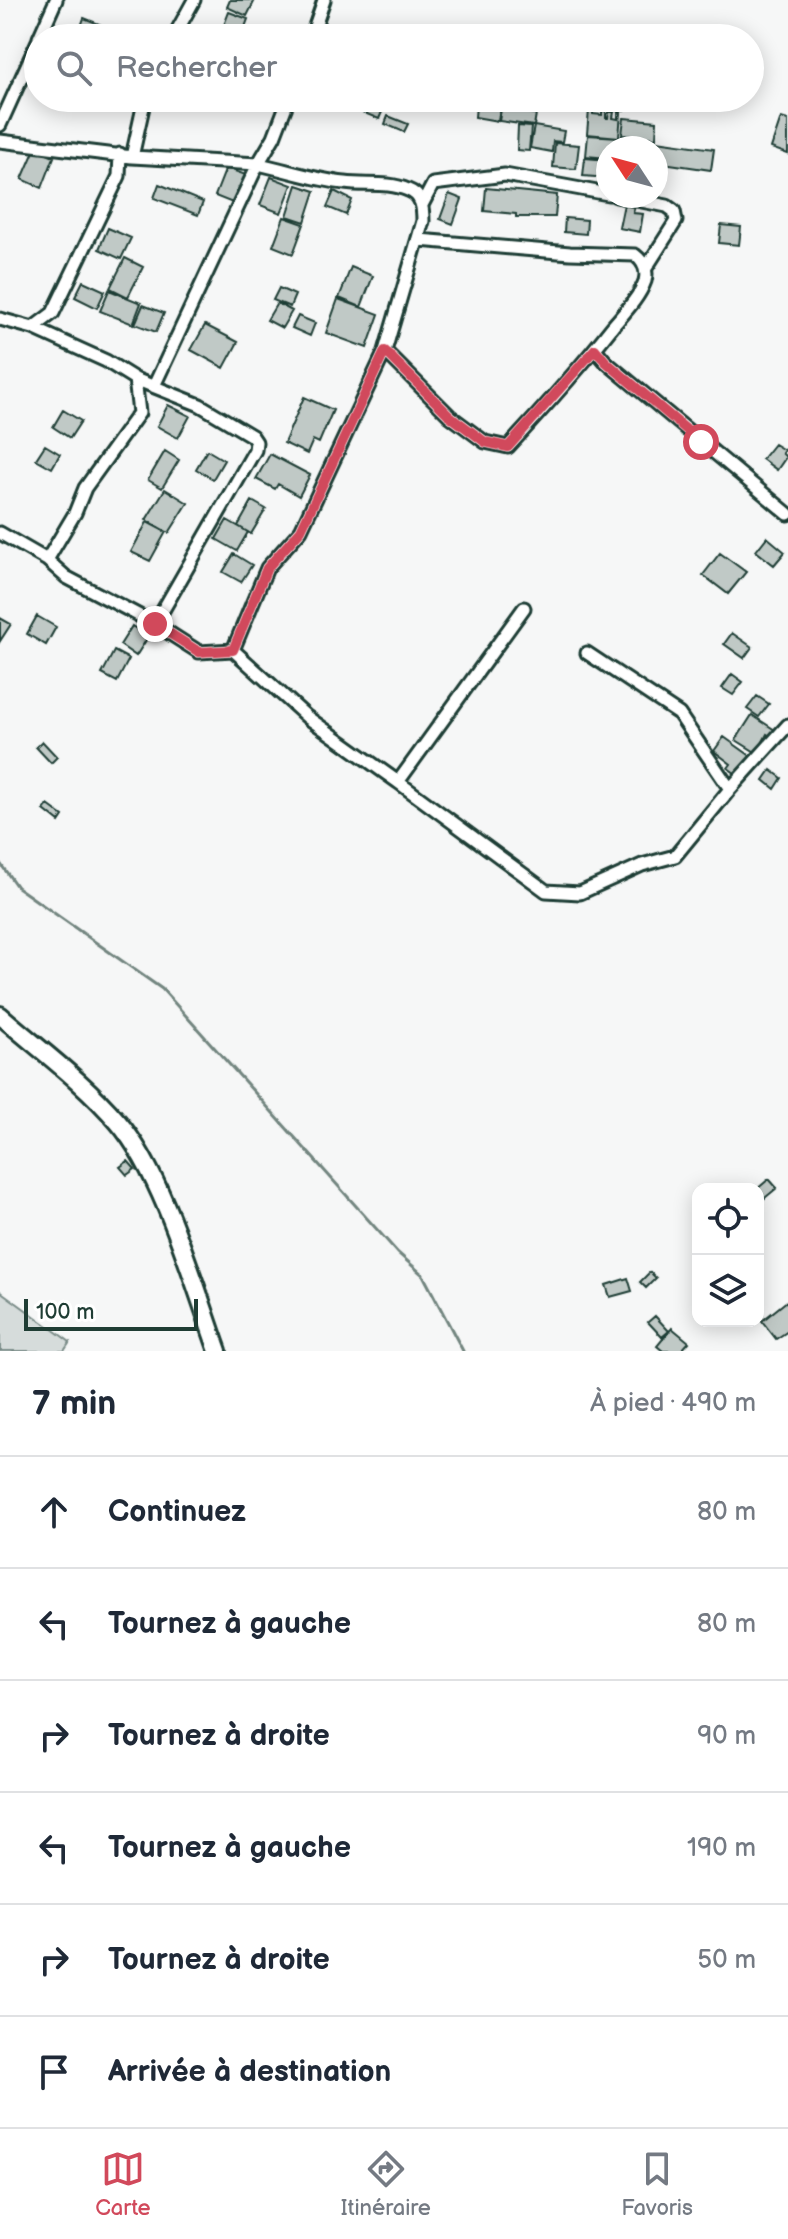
<!DOCTYPE html>
<html lang="fr">
<meta charset="utf-8">
<style>
:root{--surface:#fff;--page:#f2f2f3;--text:#1f2937;--muted:#747a83;--line:#e0e1e3;--accent:#d1495b}
body{margin:0;font-family:"Balsamiq Sans",sans-serif;background:var(--page);color:var(--text)}
.controls{position:absolute;right:24px;bottom:24px;display:grid;overflow:hidden;border-radius:16px;box-shadow:0 4px 20px #0003}
.controls button{width:72px;height:72px;display:grid;place-items:center;padding:0;border:0;border-bottom:2px solid var(--line);background:var(--surface);color:var(--text);font:40px sans-serif}
.compass{position:absolute;left:596px;top:136px;width:72px;height:72px;border-radius:50%;background:var(--surface);box-shadow:0 4px 20px #0003;rotate:306deg}
.scale{position:absolute;left:24px;bottom:20px;width:174px;box-sizing:border-box;padding-left:8px;border:4px solid #1f3d34;border-top:0;font-size:22px;line-height:28px;white-space:nowrap;color:#1f3d34;-webkit-text-stroke:6px #fff;paint-order:stroke}
.stop{position:absolute;width:24px;height:24px;margin:-18px;border:6px solid #d1495b;border-radius:50%;background:#fff}
.stop.end{background:#d1495b;border-color:#fff;box-shadow:0 2px 8px #0008}
.list{margin:0;padding:0;list-style:none}
h2{display:flex;justify-content:space-between;align-items:center;height:104px;margin:0;padding:0 32px;font-size:34px}
h2 small{font-size:26px;font-weight:400;color:var(--muted)}
.list li{display:grid;grid-template-columns:52px 1fr auto;gap:24px;align-items:center;box-sizing:border-box;height:112px;padding:0 32px;border-top:2px solid var(--line)}
.list b{display:block;font-size:30px;white-space:nowrap}
.list em{font-size:26px;font-style:normal;color:var(--muted)}
.icon{flex:none;width:44px;height:44px;fill:none;stroke:currentColor;stroke-width:2;stroke-linecap:round;stroke-linejoin:round}
.map{position:relative;flex:none;width:788px;height:1351px;overflow:hidden}
.search{position:absolute;background:var(--surface);box-shadow:0 4px 20px #0003;left:24px;right:24px;top:24px;height:88px;display:flex;align-items:center;gap:20px;box-sizing:border-box;padding:0 28px;border-radius:44px;color:var(--muted);font-size:30px}
.sheet{height:776px;background:var(--surface)}
nav{display:flex;justify-content:space-around;align-items:center;box-sizing:border-box;height:112px;border-top:2px solid var(--line);background:var(--surface);font-size:22px;color:var(--muted)}
nav a{display:grid;justify-items:center;gap:4px}
nav .on{color:var(--accent)}
.map>svg:first-child{display:block}
.green{fill:#d6dcdb;stroke:#7a8c88;stroke-width:2}
.lines{fill:none;stroke-linecap:round;stroke-linejoin:round}
.stream{stroke:#72857f;stroke-width:3}
.building{fill:#c0c9c6;stroke:#1f3d34;stroke-width:2}
.street-casing{stroke:#1f3d34;stroke-width:17}
.secondary-casing{stroke:#1f3d34;stroke-width:22}
.street{stroke:#fff;stroke-width:11}
.secondary{stroke:#fff;stroke-width:16}
.route{stroke:#d1495b;stroke-width:10}
</style>
<div class="map">
<svg width="788" height="1351" viewBox="0 0 788 1351">
<rect width="100%" height="100%" fill="#f6f7f7"/>
<filter id="ink" filterUnits="userSpaceOnUse"><feTurbulence type="fractalNoise" baseFrequency=".0125" numOctaves="2"/><feDisplacementMap in="SourceGraphic" scale="16" xChannelSelector="R" yChannelSelector="G"/><feConvolveMatrix kernelMatrix="1 2 1 2 8 2 1 2 1" color-interpolation-filters="sRGB"/></filter>
<g filter="url(#ink)">
<!-- green -->
<path class="green" d="M0,1291L70,1342L64,1351H0Z"/>
<g class="lines">
<!-- stream -->
<path class="stream" d="M0,863L17,887L162,989L398,1253L423,1275L463,1351"/>
</g>
<!-- building -->
<path class="building" d="M230,0H255L247,16L227,7Z
M229,12L248,19L241,38H219Z
M84,18L114,30L111,38H87L88,35L79,32Z
M603,98H625L624,111L609,110L610,104H602Z
M355,101L382,112L379,119L352,108Z
M476,105L500,108L498,121L475,117Z
M501,109L536,114L534,126L499,121Z
M589,110H593V114L602,115V111H606V118H608L609,112H614L613,118L618,119V112L621,113L619,137L587,134Z
M388,116L408,124L404,132L385,124Z
M624,118L657,121L656,138L622,135Z
M781,118L788,120V154L771,148Z
M518,126L531,127L529,151L517,150Z
M534,126L564,131L562,142L553,141L552,152L530,148Z
M588,135L618,137L617,148H608V158L586,156Z
M620,137L653,140L652,148H619Z
M657,141L714,149L711,170L656,162Z
M555,143L579,145L576,169L553,167Z
M35,149L54,157L42,188L22,179Z
M585,158L608,160V178L583,176Z
M226,168L246,175L235,204L215,196Z
M271,177L292,185L281,213L260,205Z
M159,184L203,202L198,215L154,198Z
M297,185L315,191L305,222L287,216Z
M486,188L557,195L555,217H516V214L484,211Z
M334,191L352,200L346,215L327,207Z
M449,194L462,199L453,224L440,219Z
M624,204L635,206L633,213L643,214L640,232L619,228Z
M284,217L304,224L293,254L273,246Z
M565,218L587,220L586,234L564,232Z
M721,225L741,227L739,245L719,243Z
M108,228L131,238L121,259L99,249Z
M125,258L143,267L128,297L110,288Z
M351,267L373,276L361,307L339,298Z
M83,281L105,291L97,308L75,297Z
M279,288L295,295L290,307L273,300Z
M109,290L141,303L133,324L100,311Z
M338,299L379,314L367,348L326,333Z
M277,303L292,311L282,328L267,320Z
M143,305L164,313L156,332L135,324Z
M298,316L315,323L310,336L292,328Z
M205,325L238,342L224,368L191,350Z
M304,397L333,410L319,443L313,440L307,454L284,443Z
M168,405L190,416L178,438L157,426Z
M63,410L81,421L70,438L53,427Z
M774,444L784,450L782,453L786,457L777,470L762,459Z
M45,445L60,454L52,468L36,459Z
M207,450L224,460L213,479L196,469Z
M165,451L179,460L162,488L148,480Z
M270,454L310,475L299,496L278,484L275,489L256,479Z
M165,489L188,503L169,533L146,520Z
M252,501L266,509L251,534L238,526Z
M227,520L248,532L237,551L216,539Z
M147,522L166,532L150,561L131,552Z
M767,537L785,552L774,565L756,551Z
M720,553L746,572L728,594L703,575Z
M234,554L252,565L241,582L223,572Z
M37,616L56,627L46,645L27,634Z
M0,618L11,624L0,641Z
M132,626L148,637L136,656L120,645Z
M732,633L752,647L744,658L724,644Z
M114,651L129,659L117,682L102,674Z
M732,674L743,682L733,695L722,688Z
M757,696L769,704L759,717L747,709Z
M752,715L778,732L773,738L767,734L757,753L736,740Z
M724,737L752,757L739,776L728,768L731,764L714,751Z
M42,741L57,757L51,763L36,747Z
M771,770L782,778L775,789L764,780Z
M48,805L63,816L59,822L44,810Z
M128,1161L135,1169L127,1175L120,1167Z
M769,1179L777,1188L760,1202L757,1189Z
M650,1272L656,1278L646,1288L640,1282Z
M628,1278L632,1291L610,1297L606,1285Z
M788,1300V1331L776,1339L762,1321Z
M655,1316L669,1331L662,1337L648,1322Z
M672,1328L689,1342L681,1351H663L657,1346Z"/>
<g class="lines">
<defs>
<path id="street" d="M39,38L56,0
M173,38L194,0
M311,38L324,0
M0,125L38,41
M0,141L132,157L145,98
M132,157L258,164L154,386
M616,196L667,206L674,211L676,221L646,268
M422,205L433,184L505,175L608,194
M0,319L33,328L53,313L119,176L120,154
M33,328L106,361L135,379L200,405L252,436L256,442L255,450L155,624
M595,349L606,362L788,514
M385,351L450,416L485,442L508,447C544,408 580,368 613,326C624,313 639,298 645,281C648,270 644,262 635,255L570,253L419,240
M0,533L47,560L66,577L155,624L199,652L233,650L307,717L398,782L524,608
M47,560L75,513L85,488L139,413L135,379
M233,650L267,568L301,530L385,351L423,221C423,208 422,195 408,190C388,181 365,186 345,183C315,180 287,170 258,164L274,137L289,98
M587,653L679,714L730,789
M398,782L546,891L580,893L642,865L675,856L730,789L788,725"/>
<path id="secondary" d="M0,1015C40,1050 83,1081 118,1122C163,1174 194,1284 218,1351"/>
</defs>
<!-- street casing -->
<use href="#street" class="street-casing"/>
<!-- secondary casing -->
<use href="#secondary" class="secondary-casing"/>
<!-- street -->
<use href="#street" class="street"/>
<!-- secondary -->
<use href="#secondary" class="secondary"/>
</g>
</g>
<g class="lines" filter="url(#ink)">
<!-- route -->
<path class="route" d="M155,624L199,652L233,650L267,568L301,530L385,351L450,416L485,442L508,447L595,349L606,362L701,442"/>
</g>
</svg>
<div class="controls">
<button><svg class="icon" aria-label="locate" viewBox="0 0 24 24"><circle cx="12" cy="12" r="6"/><path d="M12 2v4M12 18v4M2 12h4M18 12h4"/></svg></button>
<button><svg class="icon" aria-label="layers" viewBox="0 0 24 24"><path d="M12 4l9 5-9 5-9-5zM3 14l9 5 9-5"/></svg></button>
</div>
<svg class="compass" viewBox="-18 -18 36 36"><path d="M0-13l5 13h-10z" fill="#e53935"/><path d="M0 13l5-13h-10z" fill="#747a83"/></svg>
<div class="scale">100 m</div>
<div class="stop" style="left:701px;top:442px"></div>
<div class="stop end" style="left:155px;top:624px"></div>
<div class="search"><svg class="icon" aria-label="search" viewBox="0 0 24 24"><circle cx="10" cy="10" r="6"/><path d="M15 15l6 6"/></svg>Rechercher</div>
</div>
<section class="sheet">
<h2>7 min<small>À pied · 490 m</small></h2>
<ul class="list">
<li><svg class="icon" aria-label="ahead" viewBox="0 0 24 24"><path d="M12 20V5M6 11l6-6 6 6"/></svg><div><b>Continuez</b></div><em>80 m</em></li>
<li><svg class="icon" aria-label="left" viewBox="0 0 24 24"><path d="M17 20v-9H6M10 6l-5 5 5 5"/></svg><div><b>Tournez à gauche</b></div><em>80 m</em></li>
<li><svg class="icon" aria-label="right" viewBox="0 0 24 24"><path d="M7 20v-9h11M14 6l5 5-5 5"/></svg><div><b>Tournez à droite</b></div><em>90 m</em></li>
<li><svg class="icon" aria-label="left" viewBox="0 0 24 24"><path d="M17 20v-9H6M10 6l-5 5 5 5"/></svg><div><b>Tournez à gauche</b></div><em>190 m</em></li>
<li><svg class="icon" aria-label="right" viewBox="0 0 24 24"><path d="M7 20v-9h11M14 6l5 5-5 5"/></svg><div><b>Tournez à droite</b></div><em>50 m</em></li>
<li><svg class="icon" aria-label="arrive" viewBox="0 0 24 24"><path d="M6 21V4h12l-3 4 3 4H6"/></svg><div><b>Arrivée à destination</b></div></li>
</ul>
</section>
<nav>
<a class="on"><svg class="icon" aria-label="map" viewBox="0 0 24 24"><path d="M3 6l6-2 6 2 6-2v14l-6 2-6-2-6 2zM9 4v14M15 6v14"/></svg>Carte</a>
<a><svg class="icon" aria-label="directions" viewBox="0 0 24 24"><path d="M12 3l9 9-9 9-9-9zM9 14v-3h6M13 9l2 2-2 2"/></svg>Itinéraire</a>
<a><svg class="icon" aria-label="saved" viewBox="0 0 24 24"><path d="M7 4h10v16l-5-4-5 4z"/></svg>Favoris</a>
</nav>
